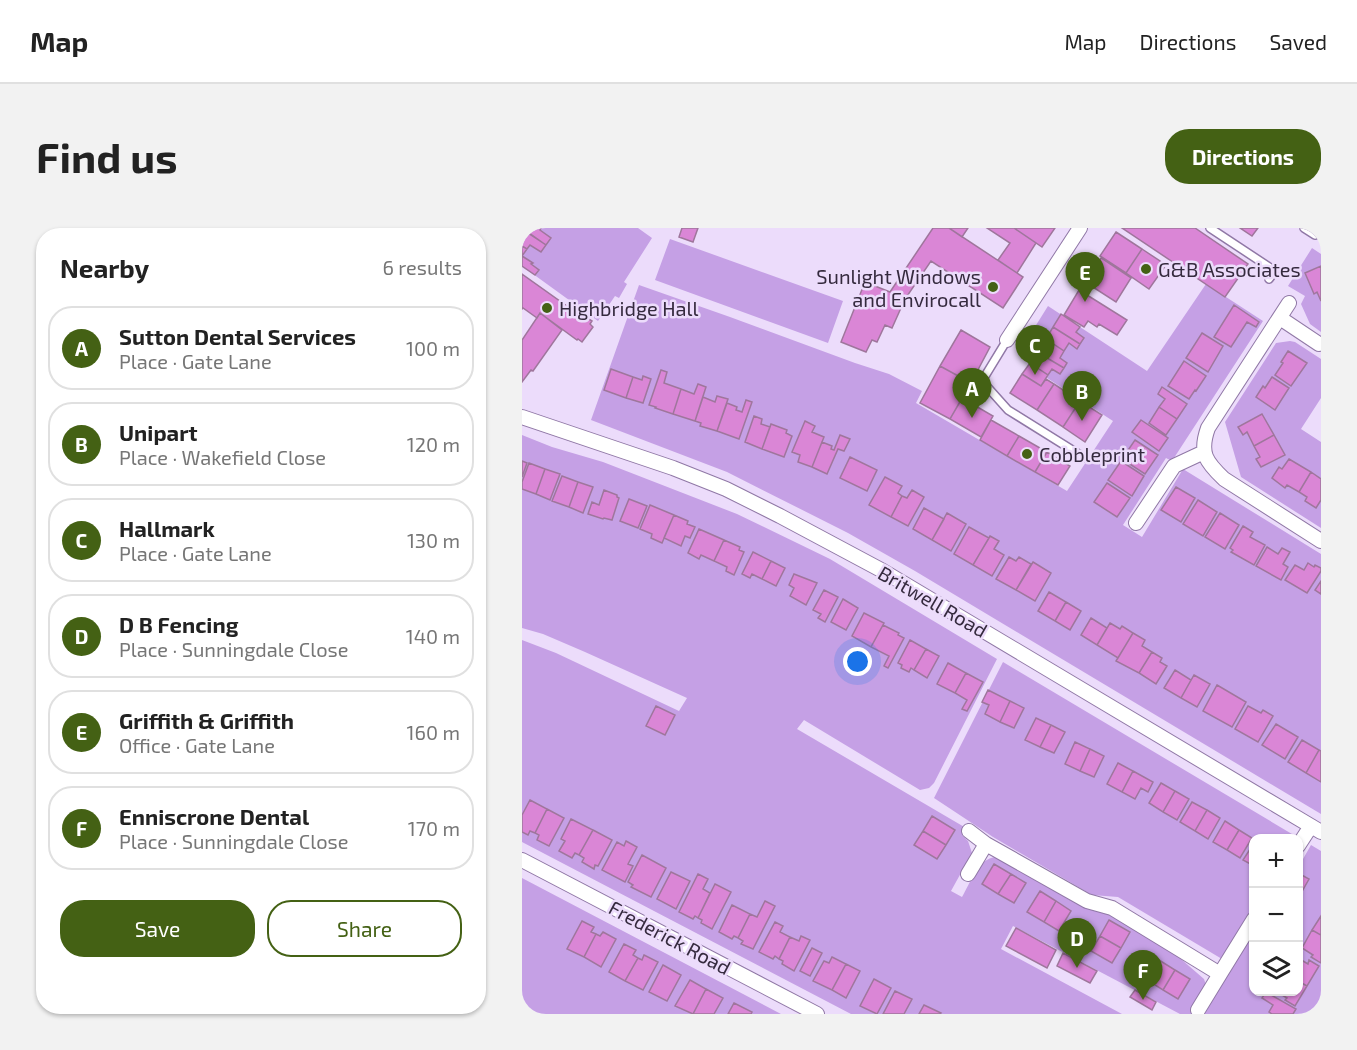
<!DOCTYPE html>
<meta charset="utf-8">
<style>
:root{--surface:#fff;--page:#f2f2f2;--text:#222;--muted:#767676;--line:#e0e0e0;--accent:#446114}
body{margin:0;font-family:"Exo 2",sans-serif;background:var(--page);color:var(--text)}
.controls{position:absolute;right:18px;bottom:18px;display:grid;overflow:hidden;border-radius:12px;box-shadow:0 2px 4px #0004}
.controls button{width:54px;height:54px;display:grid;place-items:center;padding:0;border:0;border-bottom:2px solid var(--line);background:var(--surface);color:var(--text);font:30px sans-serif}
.you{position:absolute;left:336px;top:434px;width:21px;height:21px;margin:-15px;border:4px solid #fff;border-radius:50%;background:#1a73e8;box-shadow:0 0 0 9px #1a73e833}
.badge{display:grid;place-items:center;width:39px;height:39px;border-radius:50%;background:var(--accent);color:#fff;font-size:20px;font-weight:700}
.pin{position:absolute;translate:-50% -50px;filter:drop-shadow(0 2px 3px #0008)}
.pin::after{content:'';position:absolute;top:32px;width:21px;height:18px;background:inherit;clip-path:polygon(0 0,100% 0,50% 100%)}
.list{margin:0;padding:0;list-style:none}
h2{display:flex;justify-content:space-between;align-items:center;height:78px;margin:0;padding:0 24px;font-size:26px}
h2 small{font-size:20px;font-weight:400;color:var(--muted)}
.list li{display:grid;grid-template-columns:39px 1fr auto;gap:18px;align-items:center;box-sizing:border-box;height:84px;margin:0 12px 12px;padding:0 12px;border:2px solid var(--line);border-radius:24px}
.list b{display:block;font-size:22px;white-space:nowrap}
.list p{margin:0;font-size:20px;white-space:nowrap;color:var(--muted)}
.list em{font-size:20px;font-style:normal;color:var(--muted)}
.actions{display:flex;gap:12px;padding:18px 24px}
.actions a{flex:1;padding:14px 0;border:2px solid var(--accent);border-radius:24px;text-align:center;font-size:21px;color:var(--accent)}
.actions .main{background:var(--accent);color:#fff}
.icon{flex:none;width:33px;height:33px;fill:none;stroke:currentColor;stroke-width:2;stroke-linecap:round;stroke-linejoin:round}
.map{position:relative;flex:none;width:799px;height:786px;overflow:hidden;border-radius:24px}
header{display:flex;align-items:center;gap:36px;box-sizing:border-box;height:84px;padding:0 30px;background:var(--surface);border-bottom:2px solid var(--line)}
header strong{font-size:28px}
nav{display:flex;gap:33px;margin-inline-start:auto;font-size:21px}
.intro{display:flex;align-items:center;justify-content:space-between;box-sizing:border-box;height:144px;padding:0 36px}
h1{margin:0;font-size:42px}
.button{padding:15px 27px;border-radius:24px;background:var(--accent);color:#fff;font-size:21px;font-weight:700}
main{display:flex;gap:36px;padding:0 36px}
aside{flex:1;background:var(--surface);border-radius:24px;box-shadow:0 2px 4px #0004}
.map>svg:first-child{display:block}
.green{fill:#c5a0e5}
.building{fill:#da86d6;stroke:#9f769c;stroke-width:1.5}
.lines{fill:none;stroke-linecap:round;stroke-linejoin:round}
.service-casing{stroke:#9078a6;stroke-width:10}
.minor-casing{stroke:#9078a6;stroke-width:16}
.service{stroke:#fff;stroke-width:7}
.minor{stroke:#fff;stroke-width:14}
.poi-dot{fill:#446114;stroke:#ecdcfb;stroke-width:2}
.labels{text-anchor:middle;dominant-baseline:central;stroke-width:5;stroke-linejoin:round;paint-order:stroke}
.poi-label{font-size:20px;fill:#352a3e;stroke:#ecdcfb;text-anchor:start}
.street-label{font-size:20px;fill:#352a3e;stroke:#ecdcfb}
</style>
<header>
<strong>Map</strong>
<nav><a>Map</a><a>Directions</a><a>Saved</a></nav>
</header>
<div class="intro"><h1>Find us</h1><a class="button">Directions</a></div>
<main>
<aside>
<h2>Nearby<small>6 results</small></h2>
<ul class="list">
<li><span class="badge">A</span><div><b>Sutton Dental Services</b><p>Place · Gate Lane</p></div><em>100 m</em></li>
<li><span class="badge">B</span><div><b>Unipart</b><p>Place · Wakefield Close</p></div><em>120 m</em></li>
<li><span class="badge">C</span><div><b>Hallmark</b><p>Place · Gate Lane</p></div><em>130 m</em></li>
<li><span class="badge">D</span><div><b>D B Fencing</b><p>Place · Sunningdale Close</p></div><em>140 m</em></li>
<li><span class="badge">E</span><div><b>Griffith &amp; Griffith</b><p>Office · Gate Lane</p></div><em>160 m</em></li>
<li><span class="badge">F</span><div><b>Enniscrone Dental</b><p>Place · Sunningdale Close</p></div><em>170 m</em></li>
</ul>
<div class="actions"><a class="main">Save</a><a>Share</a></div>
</aside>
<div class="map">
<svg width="799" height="786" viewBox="0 0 799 786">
<rect width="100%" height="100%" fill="#ecdcfb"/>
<!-- green -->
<path class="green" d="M0,0H116L130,10L102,54L105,56L97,70L93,68L76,93L0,38Z
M148,11L321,73L306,115L133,52Z
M790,20L799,26V104L788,96L779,76L783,68L766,58Z
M684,56L741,93L650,233L644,230L601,297L620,309L661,241L799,326V586L393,343L326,305L205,244L69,192L117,57L208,89L333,135L367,146L400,163L394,175L545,263L591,193L525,150L526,147L496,126L526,78L625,143Z
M768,113L773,114L799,131V170L779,201L799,214V300L719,249L703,194L754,115Z
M0,207L30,219L81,234L215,286L308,331L475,431L412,555L407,560L398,562L282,492L275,501L444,600L440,607L446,613L450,625L429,663L440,669C448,656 456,630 474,629L553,675L570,682L588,686L652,725L682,751L685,760L669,786H658L491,698L479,721L600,786H329L0,614V412L34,425L157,483L165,470L63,424L21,406L0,400Z
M481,434L775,609L774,610H732L731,680L700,731L596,669L570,667L471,609L412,570Z
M789,617L799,623V786H680L731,702L732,764H776L777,638Z
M0,650L259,786H0Z"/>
<!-- building -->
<path class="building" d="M0,0H19L18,2L29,10L24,17Z
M160,0H176L171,14L157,9Z
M411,0H427L501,49L481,80L409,33L383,71L370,100L363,97L355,114L350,112L344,124L319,114L343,54L368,64Z
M427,0H446L440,9Z
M465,0H492L514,15L495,45L476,32L488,15Z
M492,0H533L520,19Z
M600,0H673L726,36L703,69Z
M718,0H736L730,8Z
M0,1L24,17L19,24L8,17L5,21L0,18Z
M594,4L620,21L604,45L578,28Z
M0,18L5,21L0,28L11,35L9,36L17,42L13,47L0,38Z
M620,21L644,37L627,61L604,45Z
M579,30L609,50L594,74L563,54Z
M799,38V73L795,64L792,66L783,45Z
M0,46L52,83L53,82L70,93L68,96L71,99L60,114L56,111L55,112L18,85L15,90L1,80L0,81Z
M557,62L605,92L595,107L577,96L575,99L566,93L562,99L542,87Z
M712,77L737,94L734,99L725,94L709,119L692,109Z
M18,85L40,102L11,143L9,142L0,154V112Z
M539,86L558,99L554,104L562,110L558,116L531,99Z
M531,99L558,116L555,121L547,115L542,123L524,111Z
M439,102L468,119L449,155L418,138Z
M680,105L701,118L686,144L664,130Z
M524,111L542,123L538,130L545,135L542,140L515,124Z
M766,123L785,135L769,158L753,147L761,135L759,134Z
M515,124L542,140L538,146L530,141L526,147L508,135Z
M662,133L684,148L674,163L673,162L667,171L646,158Z
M508,135L526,147L519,158L500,146Z
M418,138L449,155L428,191L398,175Z
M89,141L111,149L104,170L82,162Z
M139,142L145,144L142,155L159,161L151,186L133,180L134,179L127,177Z
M500,146L519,158L524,151L532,156L515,182L488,165Z
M121,148L129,151L121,175L104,170L111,149L120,152Z
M750,149L767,160L753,182L734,169L741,158L743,160Z
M176,156L184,159L173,193L151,186L159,161L172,166Z
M532,156L558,173L541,199L515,182Z
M640,159L665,176L655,191L637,179L643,171L636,166Z
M195,168L206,171L195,203L178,198L179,195L173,193L181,169L193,174Z
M440,170L471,188L459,209L428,191Z
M224,172L230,174L217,211L195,203L205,175L215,179L214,182L220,184Z
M558,173L580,187L563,214L541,199Z
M637,179L655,191L644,207L627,195Z
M740,186L752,207L732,218L725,204L721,207L716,199Z
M232,188L240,191L239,196L248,199L240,221L223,214Z
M469,192L497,208L485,228L458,212Z
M619,192L646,210L637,223L610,204Z
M283,193L293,198L290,204L302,209L290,239L276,234L278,227L270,224Z
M249,196L265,202L264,205L270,208L262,229L240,221Z
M318,207L328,211L322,223L316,221L305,246L290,239L300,214L310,218L309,221L312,222Z
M752,207L763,227L739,239L734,231L738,229L732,218Z
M497,208L525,224L513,244L485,228Z
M613,212L636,227L623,246L600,231Z
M525,224L548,238L536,257L513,244Z
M328,229L355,242L345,263L318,250Z
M767,231L789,244L777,264L765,257L763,260L750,250L757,239L760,241Z
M0,233L5,235L0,249Z
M599,233L622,248L610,268L586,252Z
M7,235L23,241L14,266L0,261V254Z
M23,241L38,246L28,272L14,266Z
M789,244L799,251V272L794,280L783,273L785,269L777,264Z
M40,248L56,254L47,279L30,273Z
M363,249L380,258L376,265L380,268L369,289L347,277Z
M56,254L71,259L61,285L47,279Z
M585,255L608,270L595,289L572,274Z
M654,259L673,270L659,294L639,282Z
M82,262L95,267V269L97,270L90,292L82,290L81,291L66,286L70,274L77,277Z
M390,262L402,269L386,298L369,289L380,268L385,270Z
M107,271L125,278L116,300L98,293Z
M676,272L695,284L681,308L661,296Z
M128,277L152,287L140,315L129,310L130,306L118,301Z
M402,280L422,291L410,312L391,301Z
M425,285L444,296L429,323L410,312Z
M698,285L717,297L703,321L683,309Z
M152,287L166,293L165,296L173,299L168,310L163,308L159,318L142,310Z
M721,298L731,304L728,309L743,317L732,337L709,324L711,322L708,320Z
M447,299L467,310L451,337L432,326Z
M177,301L202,312L192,333L179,327L177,331L166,325Z
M468,308L477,313L472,321L482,327L470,348L451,337Z
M202,312L218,319L217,322L222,324L212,347L204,343L205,339L192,333Z
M745,319L756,326L760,320L768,324L761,336L766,339L759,352L734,338Z
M231,324L249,333L240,351L230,346L228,350L220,346Z
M487,329L494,333L497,329L509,336L494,362L474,351Z
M249,333L263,340L254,358L240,351Z
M511,334L529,345L513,373L494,362Z
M786,335L792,339L793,337L799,340V343L785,365L763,352L773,337L782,342Z
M272,346L295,355L284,377L268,368L272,360L267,357Z
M799,353V366L793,362Z
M302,362L316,369L303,394L296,390L299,386L291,382Z
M527,364L544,374L533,393L516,383Z
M321,371L336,380L324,402L309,394Z
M544,374L559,383L548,402L533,393Z
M342,385L362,395L349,419L330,408Z
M569,390L585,400L575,417L559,407Z
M588,395L598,401L600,398L611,405L596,430L575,417Z
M361,397L377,405L376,407L382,410L366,440L362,438L367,428L349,419Z
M611,405L623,412L620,418L630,424L617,445L594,433Z
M388,412L404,421L392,442L389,440L387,444L379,440L380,437L376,435Z
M404,421L417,428L405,450L392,442Z
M630,424L640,430L638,434L645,438L634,456L617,445Z
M426,435L444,445L433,465L415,456Z
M653,442L669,452L659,470L642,460Z
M444,445L461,454L445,483L440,481L445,472L433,465Z
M672,447L688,456L675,479L659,470Z
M695,457L724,474L710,499L681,483Z
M466,462L488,473L478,494L463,486L467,477L460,474Z
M488,473L502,480L492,500L478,494Z
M134,478L153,487L143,507L124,498Z
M726,478L739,485L741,482L751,488L736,514L713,501Z
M514,490L529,497L518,519L503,512Z
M754,496L776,509L763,531L740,517Z
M529,497L543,504L532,525L518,519Z
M780,512L797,522L784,545L766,534Z
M553,514L568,521L558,543L543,536Z
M568,521L582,528L572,549L558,543Z
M797,522L799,523V554L784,545Z
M596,535L611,543L600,564L585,556Z
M611,543L631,554L626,564L619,560L613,571L600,564Z
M639,555L653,563L641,584L627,575Z
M653,563L667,571L655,592L641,584Z
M8,572L25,581L13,605L8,603L6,607L0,604V587Z
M670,574L685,582L673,603L658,594Z
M25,581L42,590L27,618L15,612L17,607L13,605Z
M685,582L698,590L686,611L673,603Z
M410,588L433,602L424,617L401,603Z
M49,591L71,602L57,627L53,625L50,630L37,623L43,613L39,611Z
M703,593L717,602L705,622L691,614Z
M71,602L90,612L76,638L73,637L72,641L60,634L62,630L57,627Z
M717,602L730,610L718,630L705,622Z
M401,603L424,617L415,631L392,617Z
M104,613L115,619L106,636L111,638L103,654L80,642L95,614L102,618Z
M732,615V638L721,632Z
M120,627L144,640L129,669L109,659L111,657L106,654Z
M472,636L489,646L476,666L460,656Z
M149,644L168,653L154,681L135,671Z
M776,645L787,651L778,667L776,666Z
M176,646L186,651L181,661L188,665L176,690L173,688L171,691L157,684Z
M489,646L504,655L492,675L476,666Z
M193,656L209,664L190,701L179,695L180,692L176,690Z
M518,663L534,673L522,694L505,684Z
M243,673L253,678L231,721L219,716L221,713L216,710L228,686L235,689Z
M534,673L549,683L537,703L522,694Z
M210,677L228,686L216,710L212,708L210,711L197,704Z
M799,688V707L790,702Z
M587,692L608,704L599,720L578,708Z
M60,693L72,699L69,704L74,706L62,729L45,721Z
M253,694L261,698L258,704L268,709L257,731L253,728L251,731L237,724Z
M494,700L534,722L525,740L484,718Z
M790,702L799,707V735L789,729L791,727L780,720Z
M81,704L94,711L79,739L62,729L74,706L78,708Z
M279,708L288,712L272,743L260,736L261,733L257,731L268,709L277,713Z
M578,708L599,720L590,735L569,723Z
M102,716L114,722L111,727L116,730L103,753L87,744Z
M290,720L300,725L288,748L278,743Z
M541,725L575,743L568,755L535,738Z
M122,727L136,734L121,762L103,753L116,730L120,732Z
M310,729L324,736L310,762L291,753L302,733L307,735Z
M776,730L786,736L787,732L797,738L785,758L776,753Z
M637,732L653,742L641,762L625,752Z
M324,736L338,743L324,770L310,762Z
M141,737L159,747L145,773L127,764Z
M653,742L668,751L656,771L641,762Z
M352,751L369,760L355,786L338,778Z
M168,752L184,761L171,786L153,778Z
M776,753L785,758L773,778L763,772L765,770L755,764H776Z
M184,761L201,770L192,786H171Z
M613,762L634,774L630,782L608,769Z
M373,763L390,771L382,786H361Z
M744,764L774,781L771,786H750L747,784L751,777L740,770Z
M212,775L230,784L229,786H206Z
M402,777L419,785L418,786H397Z"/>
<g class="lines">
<defs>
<path id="service" d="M688,0L753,43L747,51
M782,0L793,7L797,0
M485,112L460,153L486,182L563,230"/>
<path id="minor" d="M767,75L686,200C677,225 684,234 702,251L799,313
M758,90L797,116
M485,112L558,0
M0,189L151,240L204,261L258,288L361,343L799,604
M614,295L652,238L682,224
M447,603L464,616L565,673L590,680L698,746L732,691
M776,618L789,598
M0,632L295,786
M446,646L464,616
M676,782L698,746"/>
</defs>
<!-- service casing -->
<use href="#service" class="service-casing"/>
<!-- minor casing -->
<use href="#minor" class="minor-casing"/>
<!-- service -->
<use href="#service" class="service"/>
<!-- minor -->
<use href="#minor" class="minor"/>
</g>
<!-- markers -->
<g class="poi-dot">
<circle cx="624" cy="41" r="6"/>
<circle cx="471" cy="59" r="6"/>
<circle cx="25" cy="80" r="6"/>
<circle cx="505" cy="226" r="6"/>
</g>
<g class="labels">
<!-- poi labels -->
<g class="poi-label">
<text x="636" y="41">G&amp;B Associates</text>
<text x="459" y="48" text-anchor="end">Sunlight Windows<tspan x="459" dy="23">and Envirocall</tspan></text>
<text x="37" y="80">Highbridge Hall</text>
<text x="517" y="226">Cobbleprint</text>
</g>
<!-- street labels -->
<g class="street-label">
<text transform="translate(411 373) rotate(30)">Britwell Road</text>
<text transform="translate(148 709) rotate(28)">Frederick Road</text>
</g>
</g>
</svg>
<div class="controls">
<button>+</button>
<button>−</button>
<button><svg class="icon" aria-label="layers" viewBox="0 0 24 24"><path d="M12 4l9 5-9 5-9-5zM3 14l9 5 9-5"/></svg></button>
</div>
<div class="you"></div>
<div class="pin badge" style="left:450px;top:190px">A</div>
<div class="pin badge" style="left:560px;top:193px">B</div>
<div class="pin badge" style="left:513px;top:147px">C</div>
<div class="pin badge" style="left:555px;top:740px">D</div>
<div class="pin badge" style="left:563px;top:74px">E</div>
<div class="pin badge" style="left:621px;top:772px">F</div>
</div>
</main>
